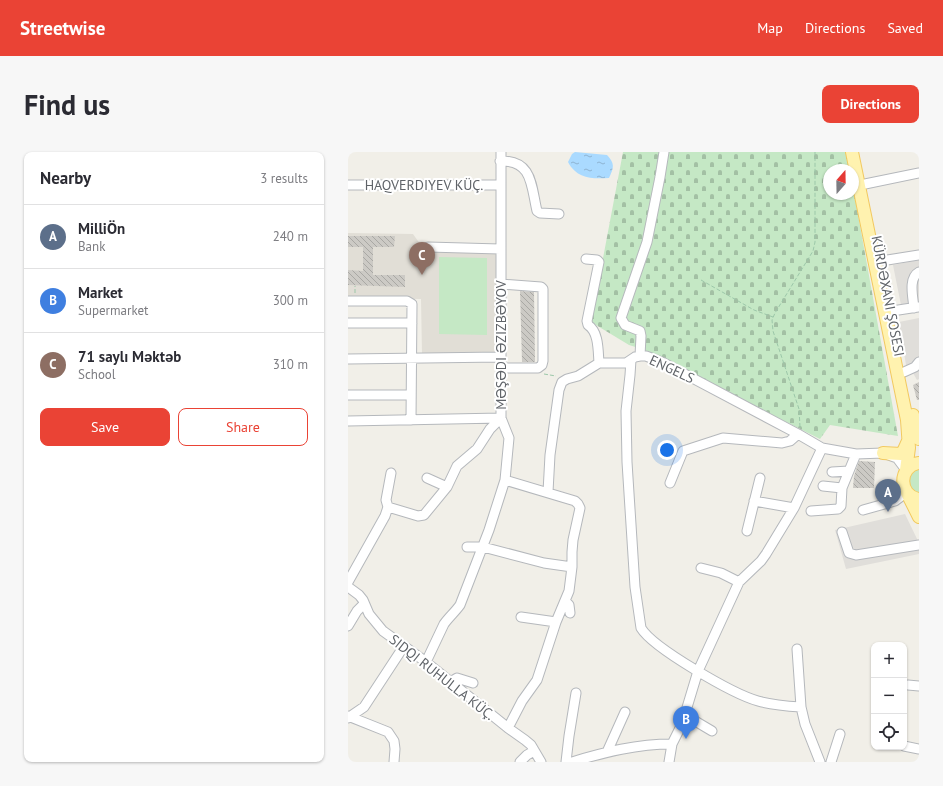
<!DOCTYPE html>
<meta charset="utf-8">
<style>
:root{--surface:#fff;--page:#f7f7f7;--text:#2b2b33;--muted:#7c7c81;--line:#e1e1e2;--accent:#ea4335}
body{margin:0;font-family:"PT Sans",sans-serif;background:var(--page);color:var(--text)}
.controls{position:absolute;right:12px;bottom:12px;display:grid;overflow:hidden;border-radius:8px;box-shadow:0 1px 3px #0004}
.controls button{width:36px;height:36px;display:grid;place-items:center;padding:0;border:0;border-bottom:1px solid var(--line);background:var(--surface);color:var(--text);font:20px sans-serif}
.compass{position:absolute;left:475px;top:12px;width:36px;height:36px;border-radius:50%;background:var(--surface);box-shadow:0 1px 3px #0004;rotate:20deg}
.you{position:absolute;left:319px;top:298px;width:14px;height:14px;margin:-10px;border:3px solid #fff;border-radius:50%;background:#1a73e8;box-shadow:0 0 0 6px #1a73e833}
.badge{display:grid;place-items:center;width:26px;height:26px;border-radius:50%;background:var(--accent);color:#fff;font-size:13px;font-weight:700}
.pin{position:absolute;translate:-50% -33px;filter:drop-shadow(0 1px 2px #0008)}
.pin::after{content:'';position:absolute;top:21px;width:14px;height:12px;background:inherit;clip-path:polygon(0 0,100% 0,50% 100%)}
.list{margin:0;padding:0;list-style:none}
h2{display:flex;justify-content:space-between;align-items:center;height:52px;margin:0;padding:0 16px;font-size:17px}
h2 small{font-size:13px;font-weight:400;color:var(--muted)}
.list li{display:grid;grid-template-columns:26px 1fr auto;gap:12px;align-items:center;box-sizing:border-box;height:64px;padding:0 16px;border-top:1px solid var(--line)}
.list b{display:block;font-size:15px;white-space:nowrap}
.list p{margin:0;font-size:13px;white-space:nowrap;color:var(--muted)}
.list em{font-size:13px;font-style:normal;color:var(--muted)}
.actions{display:flex;gap:8px;padding:12px 16px}
.actions a{flex:1;padding:9px 0;border:1px solid var(--accent);border-radius:8px;text-align:center;font-size:14px;color:var(--accent)}
.actions .main{background:var(--accent);color:#fff}
.icon{flex:none;width:22px;height:22px;fill:none;stroke:currentColor;stroke-width:2;stroke-linecap:round;stroke-linejoin:round}
.map{position:relative;flex:none;width:571px;height:610px;overflow:hidden;border-radius:8px}
header{display:flex;align-items:center;gap:24px;box-sizing:border-box;height:56px;padding:0 20px;background:var(--accent);color:#fff}
header strong{font-size:19px}
nav{display:flex;gap:22px;margin-inline-start:auto;font-size:14px}
.intro{display:flex;align-items:center;justify-content:space-between;box-sizing:border-box;height:96px;padding:0 24px}
h1{margin:0;font-size:28px}
.button{padding:10px 18px;border-radius:8px;background:var(--accent);color:#fff;font-size:14px;font-weight:700}
main{display:flex;gap:24px;padding:0 24px}
aside{flex:1;background:var(--surface);border-radius:8px;box-shadow:0 1px 3px #0004}
.map>svg:first-child{display:block}
.industrial{fill:#e0deda}
.education{fill:#e1ded6}
.green{fill:#c5e8c5}
.cemetery{fill:url(#cemetery-stones)}
.water{fill:url(#water-ripples)}
.building{fill:url(#building-back-hatch)}
.lines{fill:none;stroke-linecap:round;stroke-linejoin:round}
.minor-casing{stroke:#b5b8bc;stroke-width:11}
.major-casing{stroke:#f2c960;stroke-width:14}
.path{stroke:#9cc7a9;stroke-width:1;stroke-dasharray:4 2;stroke-linecap:butt}
.minor{stroke:#fff;stroke-width:9}
.major{stroke:#fff2af;stroke-width:12}
.labels{text-anchor:middle;dominant-baseline:central;stroke-width:4;stroke-linejoin:round;paint-order:stroke}
.street-label{font-size:14px;fill:#5f6368;stroke:#fff}
</style>
<header>
<strong>Streetwise</strong>
<nav><a>Map</a><a>Directions</a><a>Saved</a></nav>
</header>
<div class="intro"><h1>Find us</h1><a class="button">Directions</a></div>
<main>
<aside>
<h2>Nearby<small>3 results</small></h2>
<ul class="list">
<li><span class="badge" style="background:#5c6f8a">A</span><div><b>MilliÖn</b><p>Bank</p></div><em>240 m</em></li>
<li><span class="badge" style="background:#3f7fe0">B</span><div><b>Market</b><p>Supermarket</p></div><em>300 m</em></li>
<li><span class="badge" style="background:#8d6e63">C</span><div><b>71 saylı Məktəb</b><p>School</p></div><em>310 m</em></li>
</ul>
<div class="actions"><a class="main">Save</a><a>Share</a></div>
</aside>
<div class="map">
<svg width="571" height="610" viewBox="0 0 571 610">
<defs>
<pattern id="cemetery-stones" width="16" height="16" patternUnits="userSpaceOnUse"><rect width="16" height="16" fill="#c5e8c5"/><path d="M2 7V4a2 2 0 0 1 4 0v3zM10 15v-3a2 2 0 0 1 4 0v3z" fill="#a3c0a4"/></pattern>
<pattern id="water-ripples" width="26" height="14" patternUnits="userSpaceOnUse"><rect width="26" height="14" fill="#aadaff"/><path d="M2 4q2-2 4 0t4 0M15 11q2-2 4 0t4 0" fill="none" stroke="#8eb4d2"/></pattern>
<pattern id="building-back-hatch" width="6" height="6" patternUnits="userSpaceOnUse"><rect width="6" height="6" fill="#cccac5"/><path d="M-1 5l2 2M0 0l6 6M5-1l2 2" fill="none" stroke="#a9a8a4"/></pattern>
</defs>
<rect width="100%" height="100%" fill="#f1efe8"/>
<!-- industrial -->
<path class="industrial" d="M571,108V155L570,150L553,153L545,113Z
M571,166V227L569,228L565,221L558,213L551,170Z
M557,362L571,391V402L498,417L487,378Z"/>
<!-- education -->
<path class="education" d="M0,81L65,82L77,99L148,100L150,201L74,202L73,147L0,146Z"/>
<!-- green -->
<path class="green" d="M91,105L139,106V183L91,182Z
M571,315V343L563,338L560,325Z"/>
<!-- cemetery -->
<path class="cemetery" d="M275,0H499L502,18H481V42H505V35L550,284L482,273L472,287L294,197L281,193L243,170Z"/>
<!-- water -->
<path class="water" d="M227,0L259,3C267,12 266,15 261,26C244,27 229,27 220,10L224,2Z"/>
<!-- building -->
<path class="building" d="M0,84H47L46,95H25V123H57V135L0,133V118L15,119V95H0Z
M172,139L186,140L187,210H174Z
M571,230V248H569L565,233Z
M511,309L527,310L526,336H505L506,324Z"/>
<g class="lines">
<defs>
<path id="minor" d="M152,9C185,8 183,34 189,59L192,61L211,62
M517,32L571,21
M0,33H152
M80,95L152,97
M238,107L249,108L251,110L239,169L240,173C251,180 250,199 251,211
M533,109L571,103
M153,132L193,135L195,137V209L194,213L190,216H153
M0,149H59L64,152L63,268
M566,156C565,145 560,126 571,120
M544,159L570,155
M0,171H64
M292,204L293,184L292,179L277,173L273,166L299,90L312,25L316,0
M0,207L153,205
M283,208L282,223L278,259L279,310L287,435L293,476C305,496 385,542 410,549C424,553 438,554 453,555
M556,220L567,215L571,210
M0,243H63
M0,269L153,266
M484,320L501,319
M79,326L99,335
M157,328L227,349L230,352L232,356L225,388L224,400V415L221,439L208,470L189,528L174,549L160,576
M322,331L335,299L375,286L434,291L442,289L450,282
M475,334L494,336
M200,340L202,303L211,238L214,230L219,227L230,224L251,211H278L287,205L292,204H298L316,211L450,282L474,296L508,302L535,301L549,306L558,318
M406,349L446,356
M40,355L38,348L43,321
M515,358L547,349L559,340
M463,359L490,357L493,354L494,336L508,302
M399,379L412,326
M494,380L501,401L508,403L571,393
M119,395H135L196,411L224,415
M353,416L373,421L391,430
M0,430L37,364L40,355L70,364L76,363L99,335L109,314L129,297L142,277L153,266
M0,435L11,443L15,448L21,462L35,479L78,510L160,576L177,588L183,593L193,610
M217,449L221,453L222,461
M173,465L208,470
M0,474L9,459L16,452
M449,497L453,555L457,572L472,610
M78,510L96,472C101,465 107,460 112,453L141,378L157,328L161,286L153,266V0
M104,529L109,526L125,531
M560,533L571,534
M337,563L364,579
M0,564L40,580L46,589L47,597L46,610
M0,566L16,555L56,494
M556,594L571,597
M259,600L277,560
M172,610L179,603L186,599
M218,610L221,584L228,541
M224,610C257,600 289,592 324,592
M321,610L324,592L334,572L350,519L391,430L413,409L418,402L446,356L474,296
M483,610L492,582"/>
<path id="major" d="M504,0L559,268L561,296L558,318
M565,263L571,287
M535,301L553,302L555,300L560,289
M571,311C550,314 550,344 571,347
M559,341L571,365"/>
</defs>
<!-- minor casing -->
<use href="#minor" class="minor-casing"/>
<!-- major casing -->
<use href="#major" class="major-casing"/>
<!-- path -->
<path class="path" d="M353,128L406,158L425,165
M7,141V134
M196,222L208,224
M452,275L451,257L425,179L424,168L427,161L465,99L467,90V0"/>
<!-- minor -->
<use href="#minor" class="minor"/>
<!-- major -->
<use href="#major" class="major"/>
</g>
<g class="labels">
<!-- street labels -->
<g class="street-label">
<text x="76" y="33">HAQVERDIYEV KÜÇ.</text>
<text transform="translate(540 144) rotate(79)">KÜRDƏXANI ŞOSESI</text>
<text transform="translate(153 193) rotate(-90)">MƏŞƏDI ƏZIZBƏYOV</text>
<text transform="translate(324 217) rotate(25)">ENGELS</text>
<text transform="translate(94 525) rotate(38)">SIDQI RUHULLA KÜÇ.</text>
</g>
</g>
</svg>
<div class="controls">
<button>+</button>
<button>−</button>
<button><svg class="icon" aria-label="locate" viewBox="0 0 24 24"><circle cx="12" cy="12" r="6"/><path d="M12 2v4M12 18v4M2 12h4M18 12h4"/></svg></button>
</div>
<svg class="compass" viewBox="-18 -18 36 36"><path d="M0-13l5 13h-10z" fill="#e53935"/><path d="M0 13l5-13h-10z" fill="#7c7c81"/></svg>
<div class="you"></div>
<div class="pin badge" style="left:540px;top:360px;background:#5c6f8a">A</div>
<div class="pin badge" style="left:338px;top:587px;background:#3f7fe0">B</div>
<div class="pin badge" style="left:74px;top:123px;background:#8d6e63">C</div>
</div>
</main>
